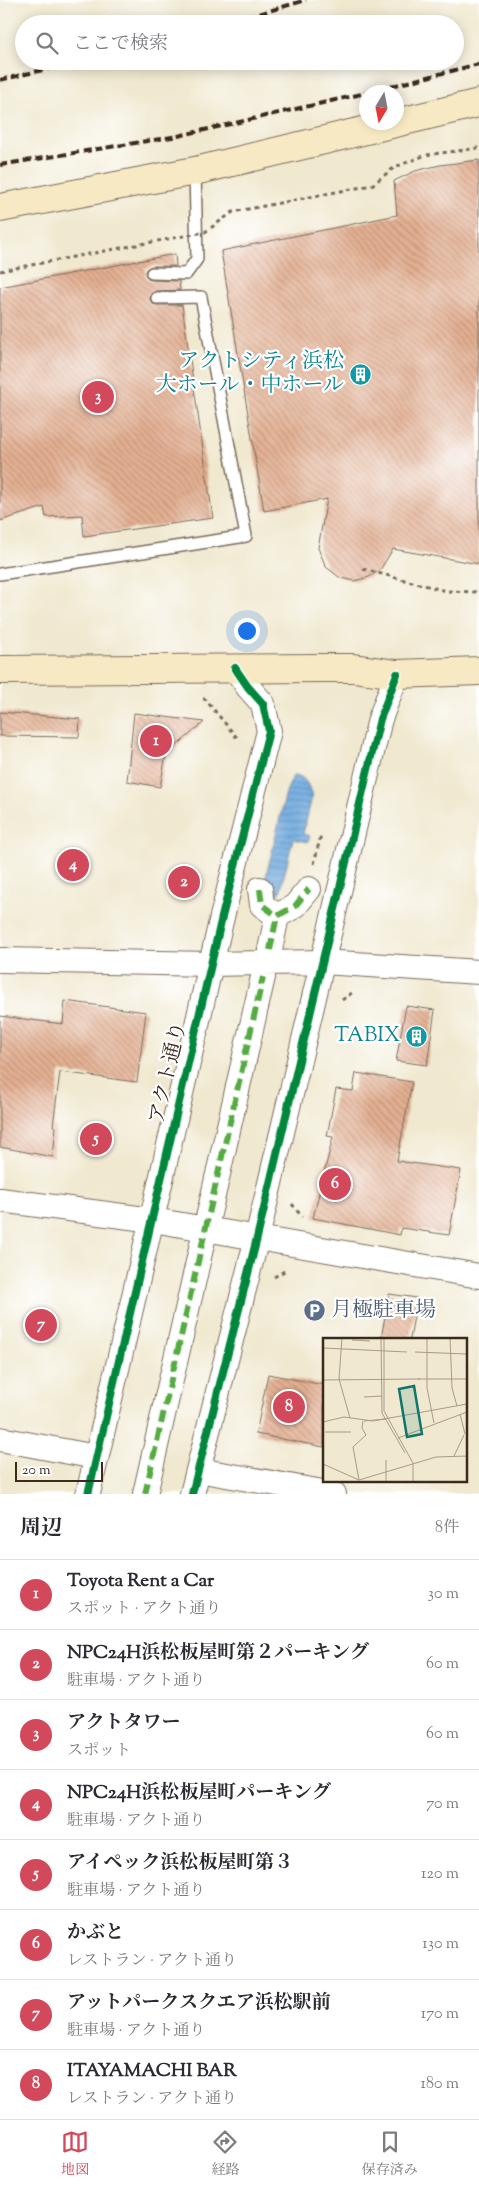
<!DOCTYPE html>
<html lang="ja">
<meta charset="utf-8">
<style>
:root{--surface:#fff;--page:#f7f7f7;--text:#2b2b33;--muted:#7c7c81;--line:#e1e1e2;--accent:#d1495b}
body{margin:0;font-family:"Sorts Mill Goudy","Noto Serif JP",serif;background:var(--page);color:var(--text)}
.compass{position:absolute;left:359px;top:85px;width:45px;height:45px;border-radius:50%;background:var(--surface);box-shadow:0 2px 12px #0003;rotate:190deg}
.scale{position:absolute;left:15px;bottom:12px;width:88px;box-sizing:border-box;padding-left:5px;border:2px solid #3b2a1e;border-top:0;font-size:14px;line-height:18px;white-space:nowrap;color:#3b2a1e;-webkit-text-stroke:4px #fff;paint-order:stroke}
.you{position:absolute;left:246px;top:630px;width:18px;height:18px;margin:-12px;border:4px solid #fff;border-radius:50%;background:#1a73e8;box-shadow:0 0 0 8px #1a73e833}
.badge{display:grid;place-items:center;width:32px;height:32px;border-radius:50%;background:var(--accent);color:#fff;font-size:16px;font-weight:700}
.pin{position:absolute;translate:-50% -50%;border:2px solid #fff;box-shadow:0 1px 5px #0006}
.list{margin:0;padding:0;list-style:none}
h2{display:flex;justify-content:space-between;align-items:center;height:65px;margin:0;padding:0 20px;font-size:21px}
h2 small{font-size:16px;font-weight:400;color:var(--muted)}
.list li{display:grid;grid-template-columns:32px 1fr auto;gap:15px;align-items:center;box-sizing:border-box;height:70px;padding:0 20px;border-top:1px solid var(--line)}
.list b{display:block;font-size:19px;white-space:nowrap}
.list p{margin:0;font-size:16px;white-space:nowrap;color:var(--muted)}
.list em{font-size:16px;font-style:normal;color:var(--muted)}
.icon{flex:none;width:28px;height:28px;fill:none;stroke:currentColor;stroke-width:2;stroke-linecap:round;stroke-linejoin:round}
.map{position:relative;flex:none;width:479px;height:1494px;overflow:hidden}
.search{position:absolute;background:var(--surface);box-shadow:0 2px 12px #0003;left:15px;right:15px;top:15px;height:55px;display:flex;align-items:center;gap:12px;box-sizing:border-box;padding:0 18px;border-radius:28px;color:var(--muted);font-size:19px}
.sheet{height:625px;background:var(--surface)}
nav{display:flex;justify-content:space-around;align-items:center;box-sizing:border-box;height:70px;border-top:1px solid var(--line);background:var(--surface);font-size:14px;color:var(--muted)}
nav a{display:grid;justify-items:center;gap:2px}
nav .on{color:var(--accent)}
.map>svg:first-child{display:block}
.water{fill:url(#water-rules);stroke:#54697e}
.building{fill:url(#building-back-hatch)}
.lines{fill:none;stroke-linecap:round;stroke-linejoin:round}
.lane-casing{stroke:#7a6c5c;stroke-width:14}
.street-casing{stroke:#7a6c5c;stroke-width:26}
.secondary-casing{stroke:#7a6c5c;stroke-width:30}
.path{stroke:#7a6c5c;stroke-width:3;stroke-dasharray:4 4;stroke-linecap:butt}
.lane{stroke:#fff;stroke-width:11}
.street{stroke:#fff;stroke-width:24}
.secondary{stroke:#f6e9c3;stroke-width:28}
.rail{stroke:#3b2a1e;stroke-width:4;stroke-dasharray:8 4;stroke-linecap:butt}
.path-bridge{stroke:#7a6c5c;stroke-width:3;stroke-dasharray:4 4;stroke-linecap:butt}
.quiet{stroke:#55ab43;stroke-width:6;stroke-dasharray:12 6;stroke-linecap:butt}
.cycleway-casing{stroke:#fff;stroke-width:11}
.cycleway{stroke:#00873e;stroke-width:8}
.labels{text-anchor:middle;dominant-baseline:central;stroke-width:4.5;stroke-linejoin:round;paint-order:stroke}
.culture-label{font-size:21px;fill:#0d838f;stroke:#fff;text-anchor:end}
.street-label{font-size:21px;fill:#3b2a1e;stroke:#fff}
.service-label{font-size:21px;fill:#4e5e75;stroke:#fff;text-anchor:start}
.inset-road{fill:none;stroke:#a89c88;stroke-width:1}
.view{fill:#0f766e;fill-opacity:0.15;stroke:#0f766e;stroke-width:2.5}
.inset-edge{fill:none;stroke:#3b2a1e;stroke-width:2.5}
</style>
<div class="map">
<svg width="479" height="1494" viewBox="0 0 479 1494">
<defs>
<pattern id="water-rules" width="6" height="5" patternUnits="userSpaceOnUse" patternTransform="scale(1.25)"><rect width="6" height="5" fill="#6da8de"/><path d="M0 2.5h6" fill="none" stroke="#5b89b3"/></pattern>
<pattern id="building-back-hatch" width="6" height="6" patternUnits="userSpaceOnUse" patternTransform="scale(1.25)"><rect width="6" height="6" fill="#e4b092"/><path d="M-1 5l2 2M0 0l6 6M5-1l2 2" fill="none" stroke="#ba8f77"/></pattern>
</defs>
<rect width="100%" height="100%" fill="#fff"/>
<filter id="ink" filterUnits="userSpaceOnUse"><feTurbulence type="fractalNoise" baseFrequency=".02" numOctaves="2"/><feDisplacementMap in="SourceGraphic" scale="10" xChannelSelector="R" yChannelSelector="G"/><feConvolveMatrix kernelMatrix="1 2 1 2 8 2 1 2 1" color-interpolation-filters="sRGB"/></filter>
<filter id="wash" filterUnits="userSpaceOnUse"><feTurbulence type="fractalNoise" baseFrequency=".0096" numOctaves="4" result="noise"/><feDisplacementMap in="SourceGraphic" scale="20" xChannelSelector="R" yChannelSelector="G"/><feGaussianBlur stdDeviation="1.12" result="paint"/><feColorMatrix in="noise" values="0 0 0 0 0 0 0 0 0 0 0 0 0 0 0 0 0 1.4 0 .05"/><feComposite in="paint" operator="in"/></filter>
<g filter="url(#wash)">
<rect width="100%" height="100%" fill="#f0e8cf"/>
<!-- water -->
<path class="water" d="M296,775C306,777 310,788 312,797L303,834L310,836L308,842L293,839L280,893L273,898L263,889L286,792L293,776Z"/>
<g id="blocks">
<!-- building -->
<path class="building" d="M479,160V564L393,549L380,570L369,577L354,581L339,577L326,567L318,548L327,499L264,511L221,251L397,215L394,181L415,171L440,165Z
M175,254L176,266H152L146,269L145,273L148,279L151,280L179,281L180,290L156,291L151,294L150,299L153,304L157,305H182L213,518L84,536L82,515L46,517L44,507L0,521V287Z
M0,712L80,719L79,737L0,736Z
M134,713L204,722L166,755L160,787L127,781Z
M65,1001L146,1012L137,1082L60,1072L53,1126L56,1127L53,1157L0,1147V1016L63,1024Z
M406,1006L435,1010L427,1065L396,1061Z
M356,1073L412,1082L397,1161L461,1170L449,1235L401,1228L400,1235L313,1218L333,1137L327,1136L336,1089L353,1091Z
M389,1294L417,1298L410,1339H381Z
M268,1374L324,1385V1447L256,1434Z"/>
</g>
</g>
<g filter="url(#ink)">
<use href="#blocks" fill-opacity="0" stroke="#7a6c5c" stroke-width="1"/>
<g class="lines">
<defs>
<path id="lane" d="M152,273L186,274L197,259L195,171
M0,574L246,536L201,297L157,298"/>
<path id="street" d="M260,889L262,905L277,916
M270,950L277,916L295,906L309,889
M0,960L212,964L323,962L479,972
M0,1200L153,1220L479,1276
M0,1439L96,1457
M198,1470L334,1494
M88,1494L222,917L269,731L263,704L248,687L235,668
M145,1494L263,977
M192,1494L257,1238L380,719L397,674"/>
<path id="secondary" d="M0,208L195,171L479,103
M0,670L322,668H353L397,674L479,671"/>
</defs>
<!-- lane casing -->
<use href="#lane" class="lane-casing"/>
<!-- street casing -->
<use href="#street" class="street-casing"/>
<!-- secondary casing -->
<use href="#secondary" class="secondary-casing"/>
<!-- path -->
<path class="path" d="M363,569L446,591L479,592
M203,699H205L238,739
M314,864L321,834
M342,1000L353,992
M292,1204L302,1217
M274,1277L286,1270"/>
<!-- lane -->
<use href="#lane" class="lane"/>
<!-- street -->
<use href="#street" class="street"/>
<!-- secondary -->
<use href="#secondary" class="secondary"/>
<!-- rail -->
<path class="rail" d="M225,24L306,0
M0,80L81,61
M368,92L479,64
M0,165L178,136L366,93"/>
<!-- path-bridge -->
<path class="path-bridge" d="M0,271L205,232L233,212L372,185L395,167L426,155L479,148"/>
<!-- quiet -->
<path class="quiet" d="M260,889L262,905L277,916
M270,950L277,916L295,906L309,889
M145,1494L263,977"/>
<defs>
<path id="cycleway" d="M88,1494L222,917L269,731L263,704L248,687L235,668
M192,1494L257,1238L380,719L397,674"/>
</defs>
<!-- cycleway casing -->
<use href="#cycleway" class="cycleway-casing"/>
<!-- cycleway -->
<use href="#cycleway" class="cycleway"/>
</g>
</g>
<!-- icons -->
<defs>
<symbol id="building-disc" viewBox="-11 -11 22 22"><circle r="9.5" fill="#0f9aa8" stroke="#fff"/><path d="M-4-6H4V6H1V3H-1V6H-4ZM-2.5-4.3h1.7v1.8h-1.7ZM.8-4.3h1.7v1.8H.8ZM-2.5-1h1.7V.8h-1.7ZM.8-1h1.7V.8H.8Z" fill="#fff"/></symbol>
<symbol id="parking-disc" viewBox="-11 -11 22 22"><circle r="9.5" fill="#5c6f8a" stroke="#fff"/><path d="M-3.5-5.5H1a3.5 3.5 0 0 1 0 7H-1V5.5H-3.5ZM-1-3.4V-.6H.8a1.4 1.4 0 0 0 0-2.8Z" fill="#fff"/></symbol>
</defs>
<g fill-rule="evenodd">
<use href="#building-disc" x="348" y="362" width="25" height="25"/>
<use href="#building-disc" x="404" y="1024" width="25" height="25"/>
<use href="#parking-disc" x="302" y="1298" width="25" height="25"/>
</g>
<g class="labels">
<!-- culture labels -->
<g class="culture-label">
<text x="344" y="362">アクトシティ浜松<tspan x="344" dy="24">大ホール・中ホール</tspan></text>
<text x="400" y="1036">TABIX</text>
</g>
<!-- street labels -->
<g class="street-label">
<text transform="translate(169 1073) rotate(-77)">アクト通り</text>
</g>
<!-- service labels -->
<g class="service-label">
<text x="331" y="1311">月極駐車場</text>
</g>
</g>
<!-- overview -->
<g transform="translate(323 1338)">
<rect width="144" height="144" fill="#f0e8cf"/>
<path class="inset-road" d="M19,0L16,41L27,80M58,0L59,75L82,115M61,0V73L90,125V144M104,0V50L111,85M127,0L129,50L134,68M29,2L47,3M0,10L84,14M92,14L144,16M95,41H144M0,42L97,41M41,59L59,58M137,76L142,96M41,83L63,81M0,84L21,79L50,83L144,66M2,94H28M75,100L144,74M131,118L141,97M0,126L36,142L113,119L144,118M36,142L30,109L43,97L39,90L40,83M63,144V122"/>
<path class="view" d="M91,48L99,96L84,99L76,51Z"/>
<rect width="144" height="144" class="inset-edge"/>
</g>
</svg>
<svg class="compass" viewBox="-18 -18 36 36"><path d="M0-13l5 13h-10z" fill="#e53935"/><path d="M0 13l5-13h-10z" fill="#7c7c81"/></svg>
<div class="scale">20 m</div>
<div class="you"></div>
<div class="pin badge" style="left:156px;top:741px">1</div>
<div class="pin badge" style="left:184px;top:882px">2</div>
<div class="pin badge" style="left:98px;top:397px">3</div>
<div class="pin badge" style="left:73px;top:865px">4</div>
<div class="pin badge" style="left:96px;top:1139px">5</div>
<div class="pin badge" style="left:335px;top:1184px">6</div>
<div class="pin badge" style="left:41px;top:1325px">7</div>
<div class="pin badge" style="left:289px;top:1407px">8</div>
<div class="search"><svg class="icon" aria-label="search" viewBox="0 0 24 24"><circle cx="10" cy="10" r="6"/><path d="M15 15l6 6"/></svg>ここで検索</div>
</div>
<section class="sheet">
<h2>周辺<small>8件</small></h2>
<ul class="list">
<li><span class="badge">1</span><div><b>Toyota Rent a Car</b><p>スポット · アクト通り</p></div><em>30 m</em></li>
<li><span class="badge">2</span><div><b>NPC24H浜松板屋町第２パーキング</b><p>駐車場 · アクト通り</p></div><em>60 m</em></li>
<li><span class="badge">3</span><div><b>アクトタワー</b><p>スポット</p></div><em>60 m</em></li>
<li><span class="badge">4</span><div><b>NPC24H浜松板屋町パーキング</b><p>駐車場 · アクト通り</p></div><em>70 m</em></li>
<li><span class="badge">5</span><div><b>アイペック浜松板屋町第３</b><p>駐車場 · アクト通り</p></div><em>120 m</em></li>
<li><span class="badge">6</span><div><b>かぶと</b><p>レストラン · アクト通り</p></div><em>130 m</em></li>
<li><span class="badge">7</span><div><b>アットパークスクエア浜松駅前</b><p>駐車場 · アクト通り</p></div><em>170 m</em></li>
<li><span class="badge">8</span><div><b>ITAYAMACHI BAR</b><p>レストラン · アクト通り</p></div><em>180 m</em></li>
</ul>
</section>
<nav>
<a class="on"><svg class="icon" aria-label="map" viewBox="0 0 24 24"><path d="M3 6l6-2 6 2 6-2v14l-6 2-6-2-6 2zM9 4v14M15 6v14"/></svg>地図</a>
<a><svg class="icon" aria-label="directions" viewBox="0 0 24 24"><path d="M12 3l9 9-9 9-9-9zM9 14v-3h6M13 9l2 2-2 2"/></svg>経路</a>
<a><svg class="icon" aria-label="saved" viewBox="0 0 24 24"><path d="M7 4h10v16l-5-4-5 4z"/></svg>保存済み</a>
</nav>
